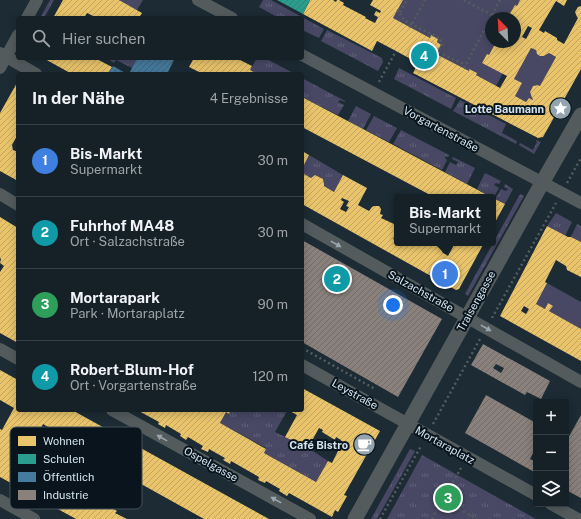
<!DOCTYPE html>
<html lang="de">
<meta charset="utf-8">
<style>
:root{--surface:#152027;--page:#1e282f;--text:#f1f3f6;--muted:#9da3a7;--line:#343e44;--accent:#94a4ae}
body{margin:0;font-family:"Public Sans",sans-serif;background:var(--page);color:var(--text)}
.controls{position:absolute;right:12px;bottom:12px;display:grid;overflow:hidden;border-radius:4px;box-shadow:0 2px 10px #0003}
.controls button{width:36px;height:36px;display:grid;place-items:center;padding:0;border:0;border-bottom:1px solid var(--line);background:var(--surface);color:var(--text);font:20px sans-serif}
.compass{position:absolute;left:485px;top:12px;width:36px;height:36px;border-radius:50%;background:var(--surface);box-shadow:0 2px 10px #0003;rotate:336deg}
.you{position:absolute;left:393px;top:305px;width:14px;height:14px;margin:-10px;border:3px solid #fff;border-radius:50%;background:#1a73e8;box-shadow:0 0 0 6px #1a73e833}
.badge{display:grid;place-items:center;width:26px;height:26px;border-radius:50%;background:var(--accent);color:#fff;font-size:13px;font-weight:700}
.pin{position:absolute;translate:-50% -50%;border:2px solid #fff;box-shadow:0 1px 4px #0006}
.popup{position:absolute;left:394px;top:194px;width:102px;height:52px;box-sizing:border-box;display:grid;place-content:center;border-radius:4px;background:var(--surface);filter:drop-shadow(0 1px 3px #0005);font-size:13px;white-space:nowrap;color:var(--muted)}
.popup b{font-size:15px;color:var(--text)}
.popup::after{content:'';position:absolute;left:50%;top:100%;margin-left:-8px;border:8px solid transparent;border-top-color:var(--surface)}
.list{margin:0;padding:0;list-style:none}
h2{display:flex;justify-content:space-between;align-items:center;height:52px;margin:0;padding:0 16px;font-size:17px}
h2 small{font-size:13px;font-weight:400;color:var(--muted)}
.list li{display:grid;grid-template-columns:26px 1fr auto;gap:12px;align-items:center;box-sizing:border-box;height:72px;padding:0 16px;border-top:1px solid var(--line)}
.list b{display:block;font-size:15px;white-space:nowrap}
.list p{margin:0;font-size:13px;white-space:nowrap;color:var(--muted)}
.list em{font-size:13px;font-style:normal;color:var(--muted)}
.icon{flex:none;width:22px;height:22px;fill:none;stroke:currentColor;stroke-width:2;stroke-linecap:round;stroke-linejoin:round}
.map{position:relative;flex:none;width:581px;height:519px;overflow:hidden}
.search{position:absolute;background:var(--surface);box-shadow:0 2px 10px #0003;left:16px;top:16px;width:288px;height:44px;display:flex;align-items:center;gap:10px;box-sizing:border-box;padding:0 14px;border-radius:4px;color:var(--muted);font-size:15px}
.panel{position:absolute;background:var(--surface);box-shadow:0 2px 10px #0003;left:16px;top:72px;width:288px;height:340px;border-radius:4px}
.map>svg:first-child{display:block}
.grass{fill:url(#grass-tufts)}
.garden{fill:#484865}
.homes{fill:url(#homes-hatch);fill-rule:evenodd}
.schools{fill:url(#schools-hatch)}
.public{fill:url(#public-hatch)}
.industry{fill:url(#industry-hatch);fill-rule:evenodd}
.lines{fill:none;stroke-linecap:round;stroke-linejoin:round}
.path{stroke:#545c60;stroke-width:2.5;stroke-dasharray:2 3;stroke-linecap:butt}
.minor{stroke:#535b5d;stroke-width:12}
.tertiary{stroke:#535b5d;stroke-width:15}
.oneway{fill:#9aa7ae}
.labels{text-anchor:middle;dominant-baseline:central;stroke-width:4;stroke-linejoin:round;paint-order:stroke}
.poi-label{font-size:11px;font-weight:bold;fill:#d4e5f0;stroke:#09141c;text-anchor:end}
.street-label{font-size:11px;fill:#d4e5f0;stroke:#09141c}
.key{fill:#09141c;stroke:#46535c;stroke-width:1}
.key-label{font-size:11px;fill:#d4e5f0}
</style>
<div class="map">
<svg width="581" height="519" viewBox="0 0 581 519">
<defs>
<pattern id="grass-tufts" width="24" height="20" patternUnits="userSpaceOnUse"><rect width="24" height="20" fill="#484865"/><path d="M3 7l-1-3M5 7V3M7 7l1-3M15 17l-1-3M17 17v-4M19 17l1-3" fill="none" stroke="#62627b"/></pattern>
<pattern id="homes-hatch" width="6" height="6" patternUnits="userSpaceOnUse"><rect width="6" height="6" fill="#e9c46a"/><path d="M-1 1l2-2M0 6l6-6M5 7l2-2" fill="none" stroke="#bfa462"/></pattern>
<pattern id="schools-hatch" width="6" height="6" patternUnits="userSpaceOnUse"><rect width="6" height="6" fill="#2a9d8f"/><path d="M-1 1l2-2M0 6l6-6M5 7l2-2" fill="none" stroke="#31837a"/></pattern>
<pattern id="public-hatch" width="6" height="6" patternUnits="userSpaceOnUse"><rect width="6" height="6" fill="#457b9d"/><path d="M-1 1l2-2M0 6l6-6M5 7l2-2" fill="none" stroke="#43657b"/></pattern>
<pattern id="industry-hatch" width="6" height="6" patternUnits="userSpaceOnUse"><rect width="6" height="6" fill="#8a817c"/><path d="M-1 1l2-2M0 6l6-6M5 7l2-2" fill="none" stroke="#706c6a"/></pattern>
</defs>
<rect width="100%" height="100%" fill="#1c2b34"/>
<!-- grass -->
<path class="grass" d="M50,0H54L44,18H40Z
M119,0H143L137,10Z
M263,0H271L324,29L319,38L302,30V18H279L259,7Z
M327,30L382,58L383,62L378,71L321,41Z
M106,58H137L132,68L116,60L114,63Z
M257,58H265L295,74H258L250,70Z
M399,68L456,98L451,109L394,79Z
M302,78L345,101V102L340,100L338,102L344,105L338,115L302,97Z
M460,100L506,124L502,133L517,141L516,144L453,111Z
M356,106L371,114L363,129L348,121Z
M374,116L397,128L389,142L366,130Z
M401,130L449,155L448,157L446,156L445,158L447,160L442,170L393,144Z
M536,140L541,142L534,154L519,145L520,143L533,150L537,142L536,141Z
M309,155L343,175L334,192L324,186V184L323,179L315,175L311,178L302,173V169Z
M453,157L475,168L467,184L445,172L450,162L456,165L458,162L452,159Z
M485,173L501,181L499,184L496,183L494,185L499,188L493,198V197H491L477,189Z
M505,184L513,189L505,204L495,199L501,189L506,191L508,189L504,187Z
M520,194L524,196L468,296L465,294Z
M556,213L572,222L565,236L547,226Z
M577,224L581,226V242L571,237Z
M231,410L287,411L275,432L308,448L328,461L316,482L264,453L266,448L220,423L226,412Z
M22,435L36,443L33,449L45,455V458L71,471L72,469L79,473L73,485L65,481L64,484L11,455Z
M67,444L88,455L85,462L84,461L85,458L77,454L73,461L81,466L82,465L83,466L81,469L60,457Z
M410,449L415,451L377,519H371Z
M422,455L536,519H387Z
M102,456L110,460L90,496L82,494L84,491L82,490L99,457L100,458Z"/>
<!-- garden -->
<path class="garden" d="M403,0H520L517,6H515L509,15L504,12L501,18H491V42H496L489,55L487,54L482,63L503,73L496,86L476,75L469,69V71L436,54L441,45L437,42L438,39L431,35L430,38L393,18Z
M531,48L536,50C538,57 544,58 549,53L556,57L540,86L538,85L533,86L530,92L532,98L533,99V100L529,98L526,102L515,96L514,79Z
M547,283L581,302V329L549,311L552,306L548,304L545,309L536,304Z
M444,511L459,519H440Z"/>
<!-- homes -->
<path class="homes" d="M63,0H119L142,13L139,18H97L87,13L84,18H53Z
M310,0H333L336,2L337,0H339L344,3L343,5L366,17L365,18L375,23L378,17L374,15L376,11L380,13L381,11L370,5L373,0H403L393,18L430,38L431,35L438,39L437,42L441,45L436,54L469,71V69L477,73L476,75L500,88L507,76L482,63L487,54L489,55L496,42H515V18H501L504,12L509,15L515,5L517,6L520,0H567L564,6L556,1L539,30L544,33L545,31L557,38V40L564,44L578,18L577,17L575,12L578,7L581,6V69L543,137L538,138L413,73L418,63L396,51L377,41L372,51L303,14ZM528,26L532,28L526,39L522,37ZM531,48L536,50L537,54L540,56H544L549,53L556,57L540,86L538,85L533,86L530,92L532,98L533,99V100L529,98L526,102L515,96L522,83L514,79Z
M43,58H95L112,67L108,74H72Z
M194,58H236L252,66L250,70L258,74H203L189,67Z
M18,81V134L12,145L13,150L18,152V181L0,171V113Z
M302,97L363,129L491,197H434L302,127Z
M302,151L309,155L302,169Z
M302,173L311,178L315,175L323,179L324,184V186L334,192L343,175L367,188L358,205L369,211L372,207L374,206H379L381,209L380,214L383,215L381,218L394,224L397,218V234H396L393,239L397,241V243H426L431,246L433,243H435L444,248L442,252L448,256L455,243H484L459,289L456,290L302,204ZM342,198L349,201L346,206L349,207L346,212L340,209L344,202L341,200Z
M493,198L505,204L493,226Z
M0,217L18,228V313L17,315L18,316V343L0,333V272L4,266L0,263L1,259L0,258Z
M547,226L568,237H571L581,242V277L567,270L566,266L556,260L545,282L547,283L536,304L545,309L548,303L553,306L549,311L581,329V361L500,316ZM524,306L529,309L526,314L521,311Z
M0,370L18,380V410H72L269,519H204L107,465L110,460L102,456L100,458L95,456L97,452L90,449L88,452L77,446L78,443L56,431L55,433L49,430L50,428L43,424L38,434L64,449L60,457L22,435L11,455L64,484L65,481L84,491L82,494L102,505L103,503L117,511L115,513L127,519H76L0,477V429L2,430L14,408L0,400Z
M302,388L380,431L344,495L347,496L338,512L335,510L332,517L289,493L287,496L279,491L280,489L266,481L265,483L258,480L259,477L231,461L230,464L223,460L225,458L209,449L208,452L201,449L203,446L188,437L186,440L180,436L181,434L166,425L165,428L158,424L159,422L137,410H231L229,414L226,412L220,423L266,449L264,453L316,482L328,461L332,463L342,443L341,440L336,437L335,440L322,432L323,430L319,428L308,448L285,437L297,415L288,410H302Z"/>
<!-- schools -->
<path class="schools" d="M277,0H310L303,14Z"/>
<!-- public -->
<path class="public" d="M137,58H175L167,74H129Z
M113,66L127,74H108Z"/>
<!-- industry -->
<path class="industry" d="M302,240L442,319L398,397L302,342Z
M483,344L550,381L541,399L527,392L525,395L471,365ZM496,364L504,368L501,373L493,368Z
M486,395L536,423V447L530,459L536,462V473L465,433Z
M581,415V498L566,490V442Z"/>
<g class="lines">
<!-- path -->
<path class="path" d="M464,0L497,18
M397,10L400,12L401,16L405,21L441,39V41L443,43L438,52L466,65
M400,12L407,0
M409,27L412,24L425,0
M464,68L500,0
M379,82L396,51
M567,183L581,158
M492,318L556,203
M302,348L375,389
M433,424L480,339
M443,500L461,468
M380,519L421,446
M432,519L443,500L477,519"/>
<!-- minor -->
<path class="minor" d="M198,0L232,18
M27,18L37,0
M0,53L36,74
M302,55L581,203
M0,68L18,35
M0,194L18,205
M302,224L581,382
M0,349L18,359
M302,365L536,495
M112,410L310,519
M0,500L34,519
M551,504L578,519"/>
<!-- tertiary -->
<path class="tertiary" d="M355,519L542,183L581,115"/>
</g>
<!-- one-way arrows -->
<defs><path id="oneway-solid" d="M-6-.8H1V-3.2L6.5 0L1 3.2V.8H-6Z"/></defs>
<g class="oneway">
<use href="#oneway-solid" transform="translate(336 244) rotate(29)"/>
<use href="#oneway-solid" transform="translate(486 328) rotate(29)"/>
<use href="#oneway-solid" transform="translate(162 438) rotate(-151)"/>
<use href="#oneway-solid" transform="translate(276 500) rotate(-151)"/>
</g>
<!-- icons -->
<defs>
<symbol id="sight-disc" viewBox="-11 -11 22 22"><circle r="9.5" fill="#94a4ae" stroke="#09141c"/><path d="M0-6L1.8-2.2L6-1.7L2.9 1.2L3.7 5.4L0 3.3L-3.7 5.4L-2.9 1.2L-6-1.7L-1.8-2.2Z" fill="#fff"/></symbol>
<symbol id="cafe-disc" viewBox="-11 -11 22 22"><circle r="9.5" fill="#94a4ae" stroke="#09141c"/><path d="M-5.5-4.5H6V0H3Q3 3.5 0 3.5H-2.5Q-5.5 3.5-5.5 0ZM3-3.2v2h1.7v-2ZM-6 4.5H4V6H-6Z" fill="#fff"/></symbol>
</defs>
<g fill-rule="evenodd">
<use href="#sight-disc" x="548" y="96" width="25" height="25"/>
<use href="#cafe-disc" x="352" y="432" width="25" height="25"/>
</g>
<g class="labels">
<!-- poi labels -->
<g class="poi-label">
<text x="544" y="109">Lotte Baumann</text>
<text x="348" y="445">Café Bistro</text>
</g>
<!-- street labels -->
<g class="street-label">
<text transform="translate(441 129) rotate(28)">Vorgartenstraße</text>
<text transform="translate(421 291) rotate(29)">Salzachstraße</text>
<text transform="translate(476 301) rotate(-61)">Traisengasse</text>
<text transform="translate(355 394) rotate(29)">Leystraße</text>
<text transform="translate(445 445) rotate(29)">Mortaraplatz</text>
<text transform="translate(211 464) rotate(29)">Ospelgasse</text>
</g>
</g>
<!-- legend -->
<rect x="10" y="427" width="132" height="82" rx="6" class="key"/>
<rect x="18" y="436" width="18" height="10" fill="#e9c46a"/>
<rect x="18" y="454" width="18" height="10" fill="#2a9d8f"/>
<rect x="18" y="472" width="18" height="10" fill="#457b9d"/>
<rect x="18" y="490" width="18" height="10" fill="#8a817c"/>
<g class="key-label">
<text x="43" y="445">Wohnen</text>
<text x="43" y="463">Schulen</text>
<text x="43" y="481">Öffentlich</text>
<text x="43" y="499">Industrie</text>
</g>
</svg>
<div class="controls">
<button>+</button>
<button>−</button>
<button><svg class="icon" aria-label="layers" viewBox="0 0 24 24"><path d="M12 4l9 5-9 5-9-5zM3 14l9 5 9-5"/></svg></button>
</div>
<svg class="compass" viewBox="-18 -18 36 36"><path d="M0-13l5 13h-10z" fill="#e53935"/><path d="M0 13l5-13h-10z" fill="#9da3a7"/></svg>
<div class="you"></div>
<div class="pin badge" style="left:445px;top:274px;background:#3f7fe0">1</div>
<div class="popup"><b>Bis-Markt</b>Supermarkt</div>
<div class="pin badge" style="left:337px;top:279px;background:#0f9aa8">2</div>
<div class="pin badge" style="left:448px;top:498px;background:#2e9e5b">3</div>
<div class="pin badge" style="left:424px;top:56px;background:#0f9aa8">4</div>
<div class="search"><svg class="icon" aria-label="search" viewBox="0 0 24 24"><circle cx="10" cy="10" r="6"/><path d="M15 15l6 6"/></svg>Hier suchen</div>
<section class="panel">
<h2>In der Nähe<small>4 Ergebnisse</small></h2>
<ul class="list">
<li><span class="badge" style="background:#3f7fe0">1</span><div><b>Bis-Markt</b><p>Supermarkt</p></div><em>30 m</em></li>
<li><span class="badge" style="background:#0f9aa8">2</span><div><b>Fuhrhof MA48</b><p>Ort · Salzachstraße</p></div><em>30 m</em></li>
<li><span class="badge" style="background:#2e9e5b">3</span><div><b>Mortarapark</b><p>Park · Mortaraplatz</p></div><em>90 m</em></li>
<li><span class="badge" style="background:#0f9aa8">4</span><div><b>Robert-Blum-Hof</b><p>Ort · Vorgartenstraße</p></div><em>120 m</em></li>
</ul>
</section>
</div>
